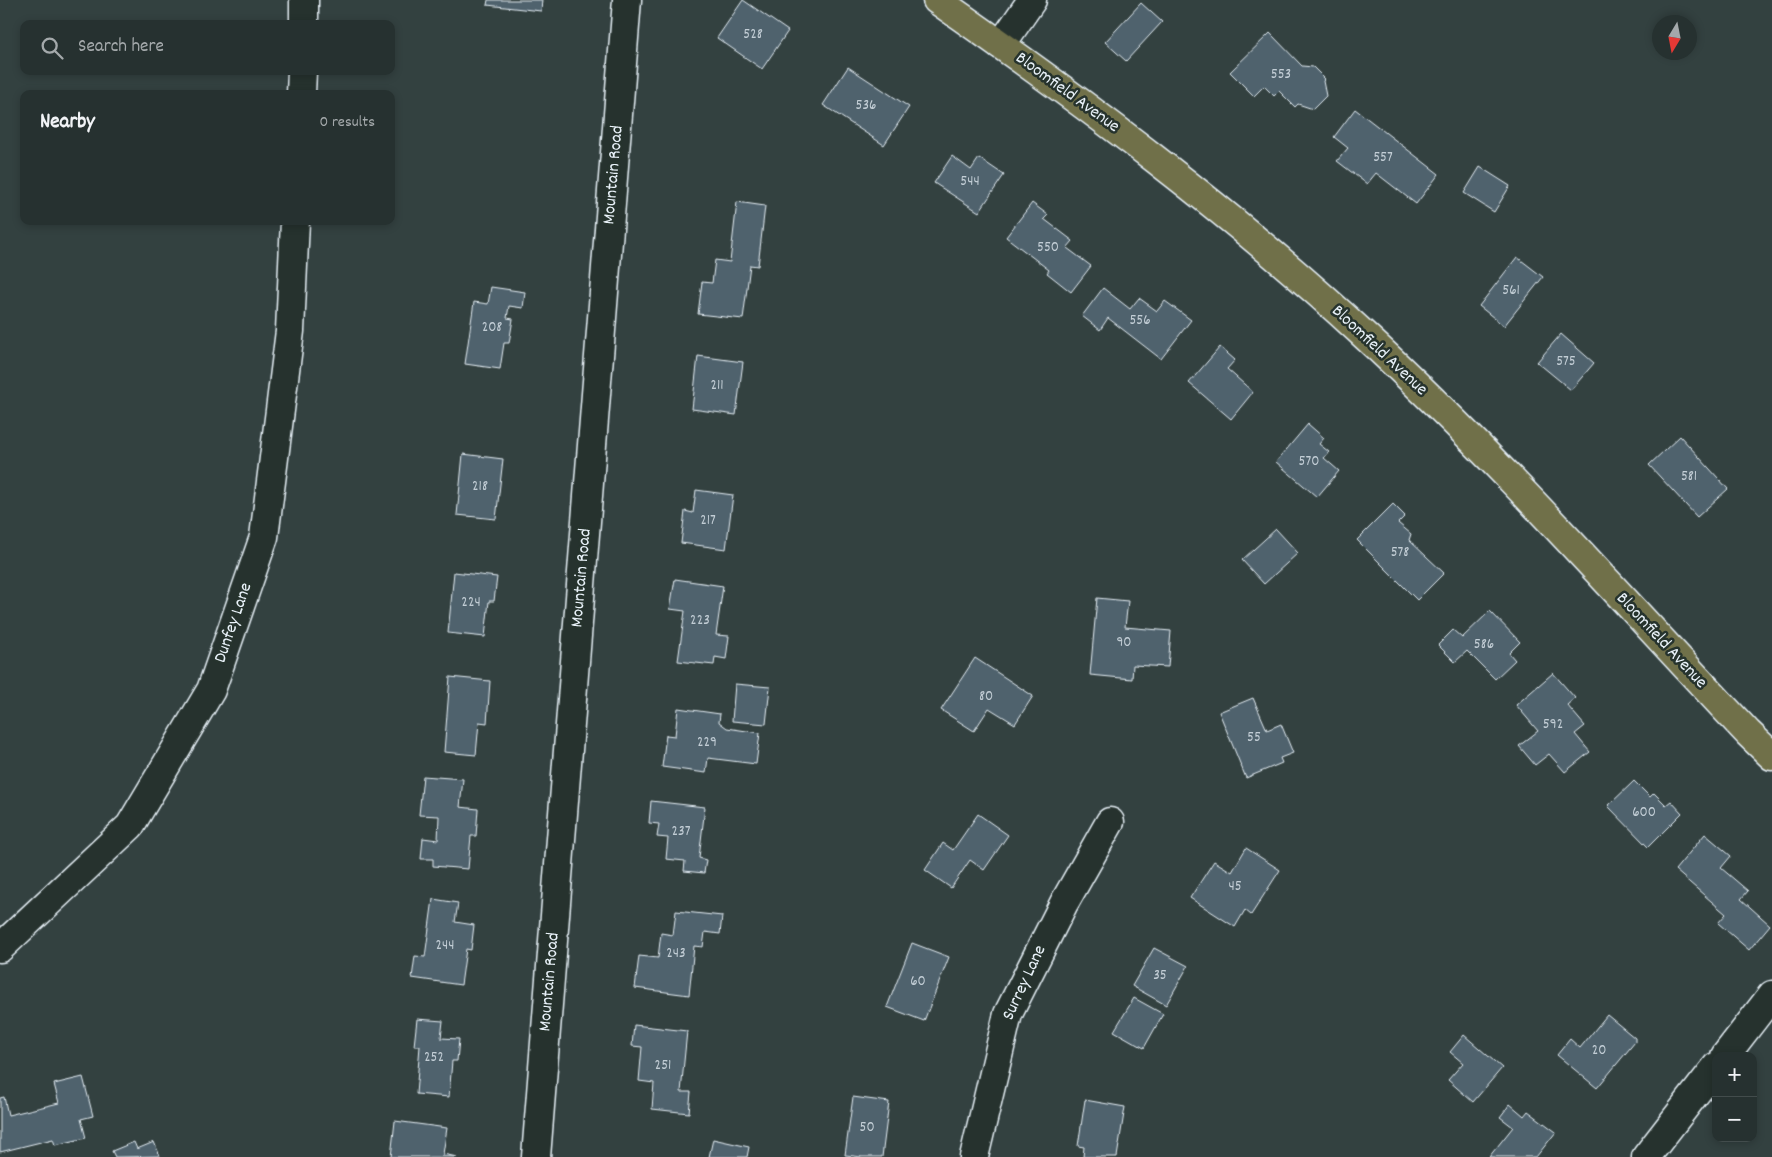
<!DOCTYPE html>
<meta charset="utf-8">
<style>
:root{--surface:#263130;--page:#2e3938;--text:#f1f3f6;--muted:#a4a9ab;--line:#424c4c}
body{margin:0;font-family:Dekko,sans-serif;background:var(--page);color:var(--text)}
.controls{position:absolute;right:15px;bottom:15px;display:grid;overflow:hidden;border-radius:10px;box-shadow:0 2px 8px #0003}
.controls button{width:45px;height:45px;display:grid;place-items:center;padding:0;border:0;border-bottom:1px solid var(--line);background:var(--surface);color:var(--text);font:25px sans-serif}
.compass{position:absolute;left:1652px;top:15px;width:45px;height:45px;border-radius:50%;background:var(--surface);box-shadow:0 2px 8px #0003;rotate:190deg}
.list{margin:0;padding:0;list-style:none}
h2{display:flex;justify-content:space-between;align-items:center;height:65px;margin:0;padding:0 20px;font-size:21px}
h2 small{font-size:16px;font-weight:400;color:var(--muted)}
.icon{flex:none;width:28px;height:28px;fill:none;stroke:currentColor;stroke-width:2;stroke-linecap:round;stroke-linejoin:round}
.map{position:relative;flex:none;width:1772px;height:1157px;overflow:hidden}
.search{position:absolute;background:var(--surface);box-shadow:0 2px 8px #0003;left:20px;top:20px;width:375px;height:55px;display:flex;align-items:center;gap:12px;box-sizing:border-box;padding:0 18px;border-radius:10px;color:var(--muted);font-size:19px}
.panel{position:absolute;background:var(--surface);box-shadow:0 2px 8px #0003;left:20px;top:90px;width:375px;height:135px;border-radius:10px}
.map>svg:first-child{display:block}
.building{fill:#50626d;stroke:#e8f1f8}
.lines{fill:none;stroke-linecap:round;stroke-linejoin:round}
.minor-casing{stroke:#e8f1f8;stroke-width:31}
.major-casing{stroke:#e8f1f8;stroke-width:31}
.minor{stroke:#26332d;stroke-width:28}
.major{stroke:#70704a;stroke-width:28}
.labels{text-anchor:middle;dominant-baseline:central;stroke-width:5;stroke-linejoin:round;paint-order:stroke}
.number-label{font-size:15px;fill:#c2cdd5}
.street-label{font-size:18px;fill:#e8f1f8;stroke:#26332d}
</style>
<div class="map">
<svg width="1772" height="1157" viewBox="0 0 1772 1157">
<rect width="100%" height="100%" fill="#334140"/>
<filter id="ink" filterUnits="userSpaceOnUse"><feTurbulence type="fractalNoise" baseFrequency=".02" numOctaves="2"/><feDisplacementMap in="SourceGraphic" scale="10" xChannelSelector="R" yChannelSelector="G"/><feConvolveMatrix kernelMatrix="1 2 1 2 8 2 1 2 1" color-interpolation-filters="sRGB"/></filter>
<g filter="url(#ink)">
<!-- building -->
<path class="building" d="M488,0H542L541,11L487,5Z
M743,0L788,31L762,69L717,38Z
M1141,3L1162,22L1126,61L1105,42Z
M1270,33L1302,66L1313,67L1325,79L1323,81L1326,96L1313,109L1298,104L1295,107L1279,91L1274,96L1264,86L1254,96L1230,72Z
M848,67L909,107L884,145L823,105Z
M1355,109L1439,174L1416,204L1376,173L1367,184L1337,161L1348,148L1334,137Z
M952,156L971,170L979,158L1004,175L979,212L934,183Z
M1480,167L1510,186L1494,212L1464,193Z
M737,202L765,206L758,266L750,265L743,319L698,314L702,282L712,283L715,260L730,262Z
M1032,203L1048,215L1044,219L1073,241L1067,248L1091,266L1071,292L1047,273L1049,270L1006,237Z
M1517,257L1543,277L1504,326L1479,306Z
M491,287L525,292L523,308L509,306L507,318L513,319L509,343H504L500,369L465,364L474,302L488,304Z
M1103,288L1130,309L1139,298L1157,311L1165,301L1191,320L1161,359L1108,318L1100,330L1082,316Z
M1561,334L1594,363L1571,390L1537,362Z
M1220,347L1235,360L1227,369L1253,392L1231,419L1189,383Z
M698,356L743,362L736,415L692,409Z
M1308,424L1324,438L1319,444L1329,452L1324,458L1339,471L1317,497L1276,462Z
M1680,436L1728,489L1697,517L1649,465Z
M463,454L503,459L496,519L457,515Z
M696,490L733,495L726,549L681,543L685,511L693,513Z
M1393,504L1405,516L1398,523L1411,534L1409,540L1444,573L1417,600L1357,540Z
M1276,529L1298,553L1264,584L1242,560Z
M454,572L497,577L494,601H489L485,637L448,633Z
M675,579L723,586L716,635L729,636L726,659L715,657L714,665L678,661L685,611L670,609Z
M1097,598L1128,601L1125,627L1171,631L1168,667L1133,665L1132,679L1090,675Z
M1490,611L1520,642L1509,653L1515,660L1495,679L1467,651L1455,662L1438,645L1453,630L1462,638Z
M975,658L1033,696L1015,724L989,708L974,731L941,710Z
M1553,673L1575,698L1567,705L1585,726L1575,734L1590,752L1565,772L1549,754L1535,765L1519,746L1538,731L1516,705Z
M450,677L490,681L487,723L479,722L476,755L444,752Z
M735,684L770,687L766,724L732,721Z
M1253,698L1267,730L1281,724L1293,753L1280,758L1282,763L1246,778L1219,712Z
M678,708L720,714L719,722L727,728L760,733L756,764L708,758L706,773L662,767L666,735L675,736Z
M423,776L463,779L460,807L478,809L476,836H471L468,869L433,866V859H421L423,838L438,840L439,816L419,815Z
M1634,781L1650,797L1654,793L1666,805L1671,801L1682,813L1648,847L1608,806Z
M651,801L705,807L699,858L706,860L704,873L684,871L685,861L666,859L668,838L657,837L659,824L649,823Z
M978,814L1008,835L984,870L970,860L951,888L925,870L943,843L953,850Z
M1705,834L1731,856L1721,868L1748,891L1741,899L1770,925L1749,950L1718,923L1726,914L1675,870Z
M1246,848L1280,870L1251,915L1245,910L1235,927L1190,898L1214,861L1232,872Z
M433,899L458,903L455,922L474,925L471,950L466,949L461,985L412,978L415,956L425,957Z
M676,911L722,916L720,934L705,932L703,947L694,946L689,995L635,988L639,956L658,958L661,933L673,935Z
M912,943L949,957L924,1021L887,1007Z
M1154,948L1188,966L1166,1005L1132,986Z
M1134,998L1163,1014L1144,1048L1114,1031Z
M1607,1015L1635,1038V1042L1597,1088L1557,1055L1570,1039L1580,1048Z
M417,1019L443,1021L441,1038L459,1039L457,1061H452L449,1097L416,1094L420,1046H414Z
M634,1025L687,1031L681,1092H691L689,1113L652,1109L654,1083L639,1081L642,1047L632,1046Z
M1464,1035L1502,1068L1473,1102L1448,1080L1463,1063L1450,1052Z
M83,1077L93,1116L81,1119L86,1138L55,1145L53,1139L0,1152V1098L4,1097L8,1115L59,1103L54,1084Z
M853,1097L889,1102L882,1157H862L845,1155Z
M1085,1100L1125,1107L1117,1157H1083L1084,1147L1078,1146Z
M1510,1104L1524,1116L1528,1111L1556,1132L1536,1157H1489L1513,1127L1500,1117Z
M395,1121L447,1128L443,1154L457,1157H391Z
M713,1139L749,1147L747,1157H709Z
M134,1142L137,1149L154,1142L160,1156L115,1157L112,1151Z"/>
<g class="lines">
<defs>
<path id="minor" d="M304,0V24
M1001,45L1032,0
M301,94L302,71
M0,948L130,826L211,690L264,537L290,331L295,221
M1725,1056L1772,995
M536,1157L627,0
M974,1157L1008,1014L1064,903L1110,822
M1646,1157L1716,1067"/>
<path id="major" d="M937,0C1085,103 1229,210 1362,333C1498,458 1621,598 1748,733L1772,756"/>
</defs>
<!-- minor casing -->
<use href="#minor" class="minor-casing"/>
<!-- major casing -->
<use href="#major" class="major-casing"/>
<!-- minor -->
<use href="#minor" class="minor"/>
<!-- major -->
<use href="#major" class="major"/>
</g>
</g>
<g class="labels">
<!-- number labels -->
<g class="number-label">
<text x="753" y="35">528</text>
<text x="1281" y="75">553</text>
<text x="866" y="106">536</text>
<text x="1383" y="158">557</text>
<text x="970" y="182">544</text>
<text x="1048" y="248">550</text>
<text x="1511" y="291">561</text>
<text x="1140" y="321">556</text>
<text x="492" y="328">208</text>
<text x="1566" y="362">575</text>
<text x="717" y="386">211</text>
<text x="1309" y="462">570</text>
<text x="1689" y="477">581</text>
<text x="480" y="487">218</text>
<text x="708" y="521">217</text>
<text x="1400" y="553">578</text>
<text x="471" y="603">224</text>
<text x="700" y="621">223</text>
<text x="1124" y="643">90</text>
<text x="1484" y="645">586</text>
<text x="986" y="697">80</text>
<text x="1553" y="725">592</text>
<text x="1254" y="738">55</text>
<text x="707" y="743">229</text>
<text x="1644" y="813">600</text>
<text x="681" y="832">237</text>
<text x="1235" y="887">45</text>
<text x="445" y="946">244</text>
<text x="676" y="954">243</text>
<text x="1160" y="976">35</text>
<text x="918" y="982">60</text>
<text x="1599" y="1051">20</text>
<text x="434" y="1058">252</text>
<text x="663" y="1066">251</text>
<text x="867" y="1128">50</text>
</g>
<!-- street labels -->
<g class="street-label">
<text transform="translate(1067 93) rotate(36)">Bloomfield Avenue</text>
<text transform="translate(614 175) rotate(-85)">Mountain Road</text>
<text transform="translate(1379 351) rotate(43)">Bloomfield Avenue</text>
<text transform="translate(582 578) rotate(-85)">Mountain Road</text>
<text transform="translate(234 623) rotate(-71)">Dunfey Lane</text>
<text transform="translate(1661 641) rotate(47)">Bloomfield Avenue</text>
<text transform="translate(550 982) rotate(-85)">Mountain Road</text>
<text transform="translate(1025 983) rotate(-65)">Surrey Lane</text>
</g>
</g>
</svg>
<div class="controls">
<button>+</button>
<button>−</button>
</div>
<svg class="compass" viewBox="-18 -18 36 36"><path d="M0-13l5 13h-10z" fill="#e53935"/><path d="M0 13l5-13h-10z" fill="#a4a9ab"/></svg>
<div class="search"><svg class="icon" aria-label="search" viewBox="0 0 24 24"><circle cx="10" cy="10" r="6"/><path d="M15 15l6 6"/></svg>Search here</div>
<section class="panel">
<h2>Nearby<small>0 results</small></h2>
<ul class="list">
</ul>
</section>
</div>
